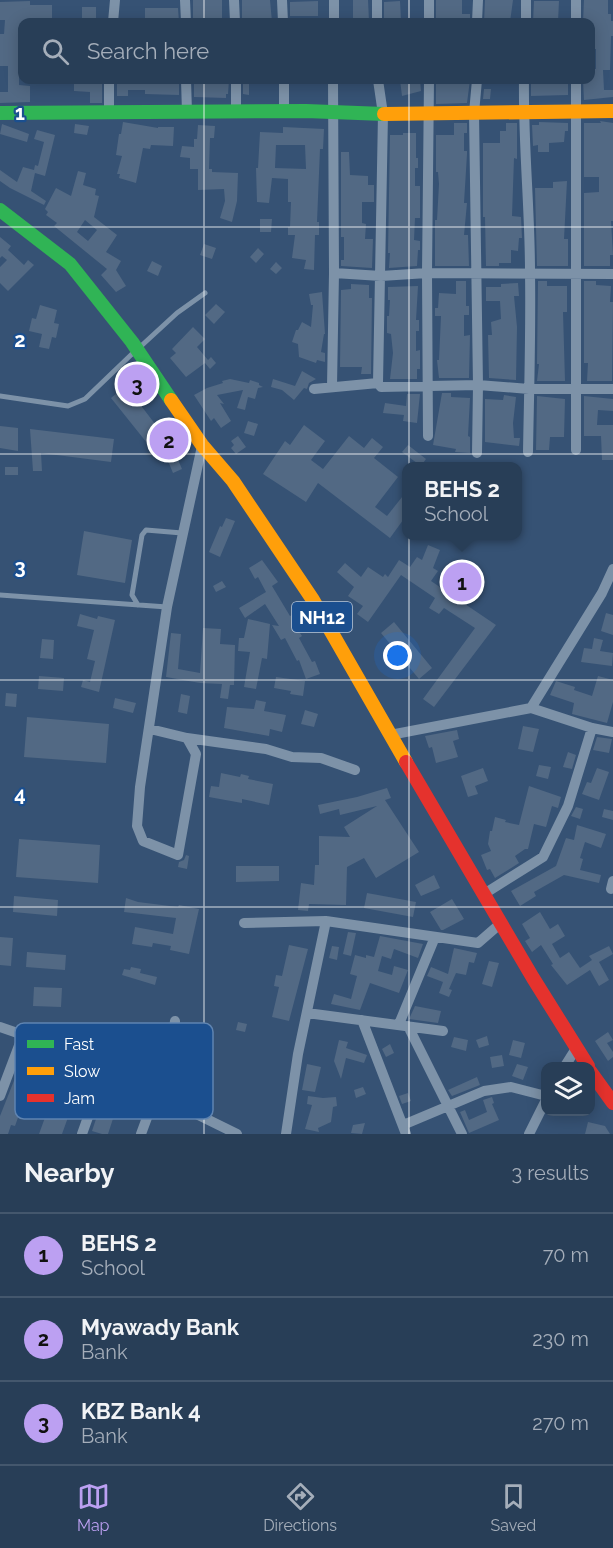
<!DOCTYPE html>
<style>
:root{--surface:#283e57;--page:#30455d;--text:#f1f3f6;--muted:#a5aeba;--line:#44576d;--accent:#bca0f2}
body{margin:0;font-family:Raleway,sans-serif;background:var(--page);color:var(--text)}
.controls{position:absolute;right:18px;bottom:18px;display:grid;overflow:hidden;border-radius:12px;box-shadow:0 3px 15px #0003}
.controls button{width:54px;height:54px;display:grid;place-items:center;padding:0;border:0;border-bottom:2px solid var(--line);background:var(--surface);color:var(--text);font:30px sans-serif}
.you{position:absolute;left:398px;top:656px;width:21px;height:21px;margin:-15px;border:4px solid #fff;border-radius:50%;background:#1a73e8;box-shadow:0 0 0 9px #1a73e833}
.badge{display:grid;place-items:center;width:39px;height:39px;border-radius:50%;background:var(--accent);color:#111;font-size:20px;font-weight:700}
.pin{position:absolute;translate:-50% -50%;border:3px solid #fff;box-shadow:0 2px 6px #0006}
.popup{position:absolute;left:402px;top:462px;width:120px;height:78px;box-sizing:border-box;display:grid;place-content:center;border-radius:12px;background:var(--surface);filter:drop-shadow(0 2px 4px #0005);font-size:20px;white-space:nowrap;color:var(--muted)}
.popup b{font-size:22px;color:var(--text)}
.popup::after{content:'';position:absolute;left:50%;top:100%;margin-left:-12px;border:12px solid transparent;border-top-color:var(--surface)}
.list{margin:0;padding:0;list-style:none}
h2{display:flex;justify-content:space-between;align-items:center;height:78px;margin:0;padding:0 24px;font-size:26px}
h2 small{font-size:20px;font-weight:400;color:var(--muted)}
.list li{display:grid;grid-template-columns:39px 1fr auto;gap:18px;align-items:center;box-sizing:border-box;height:84px;padding:0 24px;border-top:2px solid var(--line)}
.list b{display:block;font-size:22px;white-space:nowrap}
.list p{margin:0;font-size:20px;white-space:nowrap;color:var(--muted)}
.list em{font-size:20px;font-style:normal;color:var(--muted)}
.icon{flex:none;width:33px;height:33px;fill:none;stroke:currentColor;stroke-width:2;stroke-linecap:round;stroke-linejoin:round}
.map{position:relative;flex:none;width:613px;height:1134px;overflow:hidden}
.search{position:absolute;background:var(--surface);box-shadow:0 3px 15px #0003;left:18px;right:18px;top:18px;height:66px;display:flex;align-items:center;gap:15px;box-sizing:border-box;padding:0 21px;border-radius:12px;color:var(--muted);font-size:22px}
.sheet{height:330px;background:var(--surface)}
nav{display:flex;justify-content:space-around;align-items:center;box-sizing:border-box;height:84px;border-top:2px solid var(--line);background:var(--surface);font-size:16px;color:var(--muted)}
nav a{display:grid;justify-items:center;gap:3px}
nav .on{color:var(--accent)}
.map>svg:first-child{display:block}
.building{fill:#526984;fill-rule:evenodd}
.lines{fill:none;stroke-linecap:round;stroke-linejoin:round}
.lane{stroke:#7d92a8;stroke-width:5}
.street{stroke:#7d92a8;stroke-width:10}
.fast{stroke:#30b455;stroke-width:14}
.slow{stroke:#ff9f0a;stroke-width:14}
.jam{stroke:#e5322d;stroke-width:14}
.grid{fill:none;stroke:#fff;stroke-width:1.5;stroke-opacity:0.55}
.labels{text-anchor:middle;dominant-baseline:central;stroke-width:4.5;stroke-linejoin:round;paint-order:stroke}
.shield{fill:#1b4f8f;stroke:#bbcadd;stroke-width:1.5}
.shield-label{font-size:18px;font-weight:bold;fill:#fff}
.key{fill:#1b4f8f;stroke:#5f84b1;stroke-width:1.5}
.key-label{font-size:16px;fill:#fff}
.grid-label{font-size:20px;text-anchor:middle;font-weight:bold;fill:#fff;stroke:#1b4f8f;stroke-width:4.5;stroke-linejoin:round;paint-order:stroke}
</style>
<div class="map">
<svg width="613" height="1134" viewBox="0 0 613 1134">
<rect width="100%" height="100%" fill="#365274"/>
<!-- building -->
<path class="building" d="M193,0H222V22H193Z
M242,0H270L272,22H242Z
M353,0H368L369,21H353Z
M436,0H462V14H470V22H436Z
M485,0H513L510,22H484Z
M584,0H608V14H611V21H613V36H611L610,70H603L604,90H613V97L584,100L583,80H591V69H596V49H591V22H583Z
M30,1V5H52V22H22V66H19V85L30,86V102L0,103V92H8V66H0V34H4L5,20H0V2Z
M318,1V16H290V2Z
M400,1L401,20L384,21V2Z
M534,1H559L558,22H533Z
M82,7H96V22H82Z
M145,8H178L179,22H145Z
M74,80H102V103H90V92L74,91Z
M134,80H179V95L145,94V90H128V96H117V81L134,82Z
M194,80H229L228,94H226V98L194,97Z
M243,80H249V95L243,94Z
M400,80H420L421,91L402,96Z
M436,80H470L467,103L436,104Z
M531,80H568V95L531,96Z
M484,89H491L490,99H483Z
M600,121L613,123V221H611L613,255H610V266H584V193L599,192V177H584V123H601Z
M123,122L158,128V127H174L173,146L151,145L150,149L143,148L136,183L119,178L120,174H117L122,156L116,155L119,134H121Z
M539,122L568,123V131H565L564,142L549,143V152H538V145L533,146L532,125H539Z
M454,123H467V133H464V151H467V154L464,203H467L464,235H468L469,266H435V220H437L439,184L438,172H436V135H454Z
M506,123H517V159L514,158L512,216L521,217L522,238H519L518,251L511,250V263H499V266H486L485,217H483V143H500V131H506Z
M2,124L29,134L27,142L0,134Z
M75,124L89,126L87,135L74,133Z
M198,125L215,126L214,138H210L209,169H212V172L238,173L237,201L232,222L220,218L225,201L224,189L198,190V169H190V158L180,157L182,146L194,147V139H197Z
M283,127L324,129L323,149H320L317,222H319V235H315L314,270L304,269L306,260L292,258L295,235H288V227H290L291,202H288V179L272,178L269,203L257,202L256,168H258L260,132L283,133ZM276,145H305L306,169L275,168Z
M37,130L55,135L45,176L35,173L31,191L46,201L44,205L10,188L0,181V170L17,182L23,167L34,170L35,165L38,166L44,142L34,139Z
M403,133H416V158H418V168H415V186H420V218H415L414,240L420,241V250H418L417,266L389,268L390,253H388L390,135H403Z
M341,152H349L350,175L368,176V185H374V202H362V223L366,224L365,239H373L372,268L341,266V260H344V237H341Z
M78,171L86,173L83,185L96,189L95,195L99,196L94,217L117,235L106,252L121,261L116,270L126,286L116,292L101,275L107,269L54,226L57,223L46,215L48,212L45,209L56,188L71,196ZM85,220L97,230L88,241L77,232Z
M567,181L564,239H568V266H537L535,188H553V182Z
M260,219H272L271,232H260Z
M0,237L11,246L8,250L24,265L28,260L34,265L8,291L0,283V267L7,260L2,256L0,258Z
M204,244L216,248L212,259L200,255Z
M258,248L264,254L256,263L250,257Z
M152,261L162,266L158,276L147,271Z
M276,262L282,268L276,274L270,269Z
M456,281H466V306H469V315H464V336L470,335L469,378H439L437,360H439L441,316H435V308H438L439,293L456,294Z
M538,281H547V286H567V312H563L565,381H537L539,364H537Z
M584,281H596V285L611,286L610,302H613L612,381H587L588,363H584Z
M518,283L519,296H514L517,327L516,380L489,378L488,335H492L491,322L501,319L500,301H486V287H501V284Z
M351,284L369,285V298H372L371,374H361L362,367H340L341,290L351,289Z
M418,286L416,320H419V331H416V351L420,350V369H417V379H390L393,353L391,334L387,333V316H389L390,300H388V287Z
M322,292L325,334H324L321,352L325,353V362L317,360L316,363L299,357L298,344L292,342L296,330H298L302,322L311,327L313,305H311L309,294Z
M216,304L225,312L214,324L205,315Z
M40,305L57,310L54,323L59,324L56,338L52,337L49,349L39,347L42,334L29,331L32,318L36,319Z
M193,327L205,339L197,347L208,360L211,357L216,363L210,369L205,363L186,377L170,358L176,353L172,349Z
M302,371L316,379L309,383L307,389L304,388L294,400L282,390L271,387L273,379L295,386Z
M230,379L249,383L250,380L259,383V385L263,387L258,388L255,399L248,397L245,410L237,408L243,390L217,395L224,404L220,403L231,421L221,428L214,418L211,421L194,395L207,388L223,383L222,381Z
M128,384L142,401L139,403L178,454L176,455L182,469L173,473L168,461L166,463L154,446L151,448L111,398Z
M442,393H451V397L470,398L468,436L470,437V453L455,452L456,449L433,445Z
M407,394H420L417,423L403,421L404,415L383,413L385,403L406,406Z
M504,395L516,397L513,423L514,438H520L519,446L485,442V399L503,400Z
M537,396L565,399L564,437H550L549,450H536Z
M584,396L613,399V411L598,410L597,425H613V460H602L601,436H584Z
M248,421L258,424L254,436L244,433Z
M304,425L325,441L311,460L323,469L349,436L364,448L372,438L383,447L374,458L398,477L375,507L387,516L406,492V516L390,538L318,483L306,502L263,474L285,441L290,445Z
M0,426L18,428V451L0,448Z
M30,429L114,439L111,462L41,453L42,471H33Z
M238,436L246,447L236,454L231,448L234,445L231,441Z
M408,445L426,459L421,466L402,452Z
M5,467H18V475H5Z
M226,518L235,521L220,557L209,552L220,526L222,527Z
M84,531L132,540L125,583L77,575Z
M428,545L440,550L433,568L438,571L431,581L496,625L434,707L423,699L475,628L444,608L439,614L429,608L435,598L401,575L368,622L357,614L363,606L348,596L354,587L337,572L345,563L361,577L368,567L383,577L385,574L388,577L399,560L410,567L417,557L422,560Z
M262,560L278,582L272,586L290,616L292,615L300,628L298,630L302,636L299,638L312,662L315,661L320,674L306,679L299,660L297,661L285,638L281,640L272,625L279,626L265,604L245,618L239,608L266,592L258,577L255,579L249,568Z
M222,581L226,587L216,592L213,586Z
M606,613L613,615V635L601,631Z
M80,614L97,619L98,616L115,620L99,692L81,687L83,680L90,682L95,661L87,659L94,630L77,626Z
M248,619L270,624L267,659L262,658L256,689L244,687L250,652L238,651L239,638H244Z
M394,622L432,668L419,679L381,633Z
M203,628L221,629L220,644L235,645L234,685H230L228,699L220,698L222,684L200,683L166,677L171,633L181,634L178,669L200,673Z
M594,638L603,640L600,651L613,653L612,666L581,662L584,648L592,649Z
M42,639L54,640L53,659L40,658Z
M39,676L64,678L63,691L38,689Z
M598,676L613,680V702L607,723L572,714L574,703L550,695L556,681L575,687L574,690L592,696Z
M276,677L305,681L303,696L290,694L291,691L274,688Z
M6,693L17,694L16,707L5,706Z
M181,694L190,696L187,714L178,712Z
M115,698L136,703L133,713L113,708Z
M256,700L266,702L264,711L286,715L282,732L270,729L269,736L224,728L227,707L254,709Z
M305,710L318,714L314,727L301,724Z
M27,717L109,724L106,763L24,757Z
M523,726L539,729L533,752L518,749Z
M457,730L459,739L453,741L458,757L436,763L432,747L429,748L425,736Z
M597,737L612,739L609,753L593,750Z
M568,752L576,755L572,769L563,767Z
M539,765L551,767L548,779L536,776Z
M483,768L488,781L475,786L478,794L468,797L461,776Z
M597,768L609,772L599,800L582,794L587,782L591,783Z
M221,773L240,777L241,774L249,776L248,779L273,784L269,805L242,799V803L209,797L211,786L219,787Z
M529,786L561,797L558,808L552,806L546,827L534,824L528,849H525L515,856L519,863L495,878L490,869L487,870L481,855L491,851L488,844L490,831H492L495,817L506,820L505,822L519,825Z
M387,788L391,798L385,800L419,852L376,878L364,858L347,867L346,905L309,904L308,911L298,910L301,883L314,885L315,865H319V836L350,837L344,827L377,806L340,815L339,809L320,814L318,805L357,797Z
M576,807L583,809L580,819L571,816Z
M604,809L613,811V820L602,817Z
M577,825L606,834L601,848L585,842L580,858L583,859L580,870L601,875L599,883L564,875L534,892L536,896L520,906L511,891L556,866L566,838L574,840Z
M19,839L100,845L98,883L16,877Z
M186,855L189,856L187,869L178,867L179,862L184,860Z
M236,866H279V881L236,882Z
M434,875L440,888L421,896L415,885Z
M367,893L416,902L413,917L364,908Z
M14,896L58,900L57,916L13,912Z
M126,898L138,902L178,907L179,905L199,909L189,954L170,950L171,946L153,943L152,947L132,944L135,927L173,934L176,918L124,912Z
M452,899L464,919L443,930H441L430,912Z
M540,912L550,929L558,924L565,936L552,944L560,958L569,952L580,968L592,960L589,956L609,946L613,954L599,962L609,980L599,986L590,970L567,985L551,965L553,964L541,945L532,952L525,941L530,938L522,924Z
M348,932L356,933L351,956L343,954Z
M380,936L423,944L418,958L394,949L391,959L382,956L378,971L392,975L394,966L408,970L399,993L370,983L360,1010L331,1004L334,994L351,999L357,976L350,974L355,955L366,958V955L374,957Z
M0,937L13,938L11,966L0,965Z
M289,945L308,949L289,1021L272,1017L279,987L274,986L276,975L282,976Z
M332,946L339,947L337,960L329,958Z
M454,948L477,953L474,963L469,962L466,975L456,973L449,989L452,990L449,997L439,993L443,982L427,976L431,967L448,974Z
M27,952L66,955L65,970L26,967Z
M489,961L499,963L492,987L482,984Z
M131,967L141,969L140,973L157,977L155,985L122,975L124,969L130,970Z
M34,987L62,988L61,1007L33,1006Z
M415,1006L441,1011L438,1023L409,1019Z
M238,1022L247,1024L245,1032L236,1030Z
M608,1032L613,1040L607,1043L613,1052V1057L608,1061L595,1041Z
M487,1036L489,1045L479,1048L476,1040Z
M454,1037L468,1040L466,1051L451,1047Z
M339,1040L348,1042L346,1048L367,1055L364,1063L346,1058L341,1079L334,1061Z
M513,1040L525,1043L521,1058L509,1055Z
M390,1044L394,1053L386,1057L382,1049Z
M27,1048L37,1052L35,1057L40,1058L36,1068L32,1066L15,1111L20,1112L15,1126L11,1125L8,1134H0V1116Z
M502,1055L504,1066L492,1068L490,1057Z
M307,1064L321,1067L315,1092L302,1090Z
M517,1064L528,1067L523,1080L512,1076Z
M65,1066L84,1073L62,1134H39L47,1112L60,1117L66,1102L53,1097Z
M477,1077L480,1085L452,1096L448,1090Z
M109,1080L124,1085L108,1134H102L92,1131Z
M363,1087L366,1094L356,1098L354,1090Z
M408,1093L411,1101L402,1104L399,1096Z
M308,1096L323,1098L336,1097L337,1106L333,1107L331,1122L318,1128L319,1132L305,1129L312,1105L307,1104Z
M492,1097L494,1103L492,1104L499,1120L469,1133L460,1112L465,1110L469,1120L487,1112L483,1100Z
M588,1122L605,1126L610,1134H585Z
M365,1123L362,1134L351,1133L353,1125Z"/>
<g class="lines">
<!-- lane -->
<path class="lane" d="M140,347L177,313L205,293
M0,396L68,406L85,399L133,353
M0,595L167,607
M138,605L132,595L142,535L146,530L182,533"/>
<!-- street -->
<path class="street" d="M185,0L186,22
M234,0L235,22
M282,0L283,22
M377,0V22
M113,22L115,0
M334,22V0
M429,22V0
M477,22L478,0
M526,22V0
M576,22V0
M186,80L187,112
M236,80V112
M284,80V111
M477,80L474,113L478,385L477,453
M524,80C523,144 530,208 530,272C531,332 529,392 528,452
M576,80V450
M109,113V80
M334,273L381,276L427,273L613,274
M378,383L383,114L378,80
M332,386L334,273L333,80
M314,389L378,383L381,387L478,385L529,389H613
M428,436L427,273L429,80
M531,708L592,728L613,732
M150,729L187,738L196,754L178,855L143,841L137,826L140,787L167,607L202,446
M390,735L531,708L602,593L613,569
M187,738L266,749L292,757L321,758L355,770
M611,889L613,881
M484,894L543,857L568,806L592,728
M244,923L326,921L478,943L501,923
M307,1013L443,1031
M362,1020L406,1134
M175,1021L168,1075L174,1103L237,1134
M399,1024L435,937
M408,1026L462,1134
M0,1027L107,1064L82,1134
M565,1066L577,1047
M0,1096L23,1035
M403,1125L484,1091L511,1087L546,1096
M141,1134L155,1096L150,1035
M286,1134L298,1054L326,921
M529,1134L546,1100"/>
<!-- fast -->
<path class="fast" d="M0,113L306,111L384,114
M0,210L70,264L132,342L171,400"/>
<!-- slow -->
<path class="slow" d="M384,114L613,111
M171,400L202,445L233,481L313,600L406,762"/>
<!-- jam -->
<path class="jam" d="M406,762L533,978L588,1066
M590,1071L613,1103"/>
</g>
<!-- grid -->
<path class="grid" d="M204,0V22M409,0V22M204,80V1134M409,80V1134M0,227H613M0,454H613M0,680H613M0,907H613"/>
<g class="labels">
<!-- shield labels -->
<rect class="shield" x="292" y="602" width="60" height="30" rx="4.5"/>
<g class="shield-label">
<text x="322" y="617">NH12</text>
</g>
</g>
<!-- legend -->
<rect x="15" y="1023" width="198" height="96" rx="9" class="key"/>
<rect x="27" y="1040" width="27" height="8" fill="#30b455"/>
<rect x="27" y="1067" width="27" height="8" fill="#ff9f0a"/>
<rect x="27" y="1094" width="27" height="8" fill="#e5322d"/>
<g class="key-label">
<text x="64" y="1050">Fast</text>
<text x="64" y="1077">Slow</text>
<text x="64" y="1104">Jam</text>
</g>
<g class="grid-label">
<text x="20" y="120">1</text>
<text x="20" y="347">2</text>
<text x="20" y="574">3</text>
<text x="20" y="801">4</text>
</g>
</svg>
<div class="controls">
<button><svg class="icon" aria-label="layers" viewBox="0 0 24 24"><path d="M12 4l9 5-9 5-9-5zM3 14l9 5 9-5"/></svg></button>
</div>
<div class="you"></div>
<div class="pin badge" style="left:462px;top:582px">1</div>
<div class="popup"><b>BEHS 2</b>School</div>
<div class="pin badge" style="left:169px;top:440px">2</div>
<div class="pin badge" style="left:137px;top:384px">3</div>
<div class="search"><svg class="icon" aria-label="search" viewBox="0 0 24 24"><circle cx="10" cy="10" r="6"/><path d="M15 15l6 6"/></svg>Search here</div>
</div>
<section class="sheet">
<h2>Nearby<small>3 results</small></h2>
<ul class="list">
<li><span class="badge">1</span><div><b>BEHS 2</b><p>School</p></div><em>70 m</em></li>
<li><span class="badge">2</span><div><b>Myawady Bank</b><p>Bank</p></div><em>230 m</em></li>
<li><span class="badge">3</span><div><b>KBZ Bank 4</b><p>Bank</p></div><em>270 m</em></li>
</ul>
</section>
<nav>
<a class="on"><svg class="icon" aria-label="map" viewBox="0 0 24 24"><path d="M3 6l6-2 6 2 6-2v14l-6 2-6-2-6 2zM9 4v14M15 6v14"/></svg>Map</a>
<a><svg class="icon" aria-label="directions" viewBox="0 0 24 24"><path d="M12 3l9 9-9 9-9-9zM9 14v-3h6M13 9l2 2-2 2"/></svg>Directions</a>
<a><svg class="icon" aria-label="saved" viewBox="0 0 24 24"><path d="M7 4h10v16l-5-4-5 4z"/></svg>Saved</a>
</nav>
